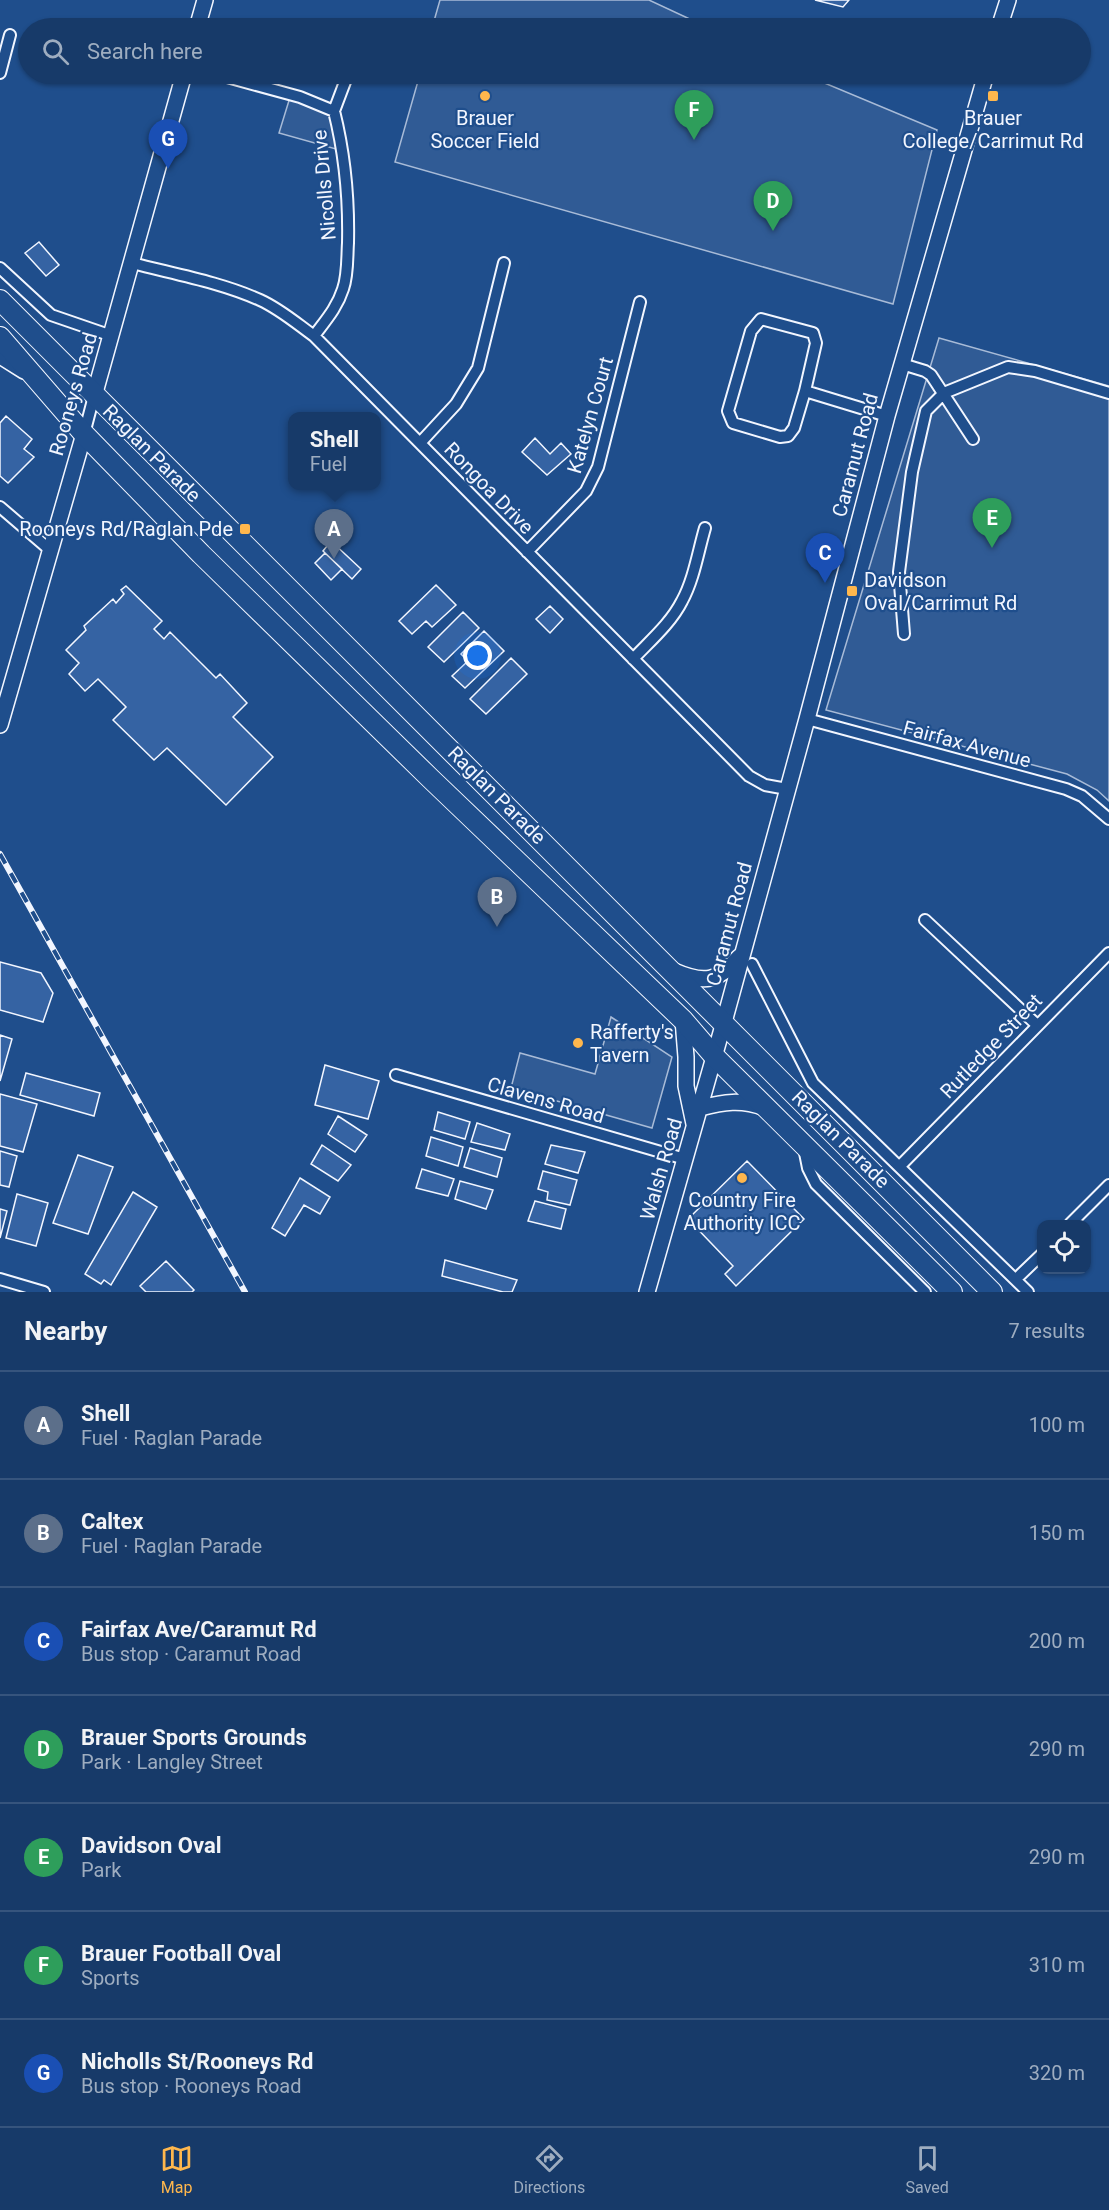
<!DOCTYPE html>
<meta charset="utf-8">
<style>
:root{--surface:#173a69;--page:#20416f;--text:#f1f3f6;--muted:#9eadc0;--line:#36547d;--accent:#ffb74d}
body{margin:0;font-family:Roboto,sans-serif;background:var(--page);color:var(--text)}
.controls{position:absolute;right:18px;bottom:18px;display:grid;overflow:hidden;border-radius:12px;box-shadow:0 2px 4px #0004}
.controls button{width:54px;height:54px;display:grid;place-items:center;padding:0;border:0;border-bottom:2px solid var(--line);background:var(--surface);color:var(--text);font:30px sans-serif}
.you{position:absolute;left:478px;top:656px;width:21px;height:21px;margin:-15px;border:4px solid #fff;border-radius:50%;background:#1a73e8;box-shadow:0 0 0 9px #1a73e833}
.badge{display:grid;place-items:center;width:39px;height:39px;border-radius:50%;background:var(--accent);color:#fff;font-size:20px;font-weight:700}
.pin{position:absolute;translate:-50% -50px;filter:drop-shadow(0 2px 3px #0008)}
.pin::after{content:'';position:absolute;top:32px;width:21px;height:18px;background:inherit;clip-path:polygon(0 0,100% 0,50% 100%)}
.popup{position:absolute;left:288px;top:412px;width:93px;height:78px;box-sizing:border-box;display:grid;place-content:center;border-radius:12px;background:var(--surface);filter:drop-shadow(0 2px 4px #0005);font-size:20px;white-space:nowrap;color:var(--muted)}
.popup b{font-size:22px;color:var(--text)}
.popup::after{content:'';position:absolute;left:50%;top:100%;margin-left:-12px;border:12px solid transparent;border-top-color:var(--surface)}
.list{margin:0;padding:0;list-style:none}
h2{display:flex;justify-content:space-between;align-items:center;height:78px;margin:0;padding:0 24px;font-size:26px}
h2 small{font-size:20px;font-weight:400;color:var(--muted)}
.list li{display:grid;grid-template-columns:39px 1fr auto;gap:18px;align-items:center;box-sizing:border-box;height:108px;padding:0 24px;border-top:2px solid var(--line)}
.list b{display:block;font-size:22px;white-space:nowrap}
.list p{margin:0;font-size:20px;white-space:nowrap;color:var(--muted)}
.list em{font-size:20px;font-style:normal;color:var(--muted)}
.icon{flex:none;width:33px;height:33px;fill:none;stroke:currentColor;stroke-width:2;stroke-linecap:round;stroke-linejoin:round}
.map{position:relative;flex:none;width:1109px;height:1292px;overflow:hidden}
.search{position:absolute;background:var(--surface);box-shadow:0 2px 4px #0004;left:18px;right:18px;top:18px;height:66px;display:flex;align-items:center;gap:15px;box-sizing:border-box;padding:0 21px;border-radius:33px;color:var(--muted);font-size:22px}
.sheet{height:834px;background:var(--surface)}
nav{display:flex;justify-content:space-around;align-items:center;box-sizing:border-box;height:84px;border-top:2px solid var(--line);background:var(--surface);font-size:16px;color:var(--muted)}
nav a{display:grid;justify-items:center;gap:3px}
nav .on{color:var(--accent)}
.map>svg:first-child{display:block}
.built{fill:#305b95;stroke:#a8bbd7;stroke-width:1.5}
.building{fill:#3563a3;stroke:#f2f6ff;stroke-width:1.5}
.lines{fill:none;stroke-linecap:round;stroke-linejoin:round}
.street-casing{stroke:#f2f6ff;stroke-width:14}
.secondary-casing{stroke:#f2f6ff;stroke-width:18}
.highway-casing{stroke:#f2f6ff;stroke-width:22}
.street{stroke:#1f4e8c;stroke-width:10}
.secondary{stroke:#1f4e8c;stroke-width:15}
.highway{stroke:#1f4e8c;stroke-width:20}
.rail-casing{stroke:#f2f6ff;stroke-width:6}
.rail{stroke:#1f4e8c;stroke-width:4;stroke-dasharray:11;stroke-linecap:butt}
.poi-dot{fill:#ffb74d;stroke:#1f4e8c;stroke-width:2}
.labels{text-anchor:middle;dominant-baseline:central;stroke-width:4.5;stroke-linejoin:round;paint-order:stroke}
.poi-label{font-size:20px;fill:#f2f6ff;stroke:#1f4e8c}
.street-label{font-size:20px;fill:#f2f6ff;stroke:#1f4e8c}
</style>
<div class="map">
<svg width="1109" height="1292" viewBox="0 0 1109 1292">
<rect width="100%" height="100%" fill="#1f4e8c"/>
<!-- built -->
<path class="built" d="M440,0H649L709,28H432Z
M420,74H803L937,130L893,304L395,162Z
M291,94L334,111L343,151L279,133Z
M939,338L1109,386V801L1097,790L1067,774L826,710Z
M611,1017L672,1057L652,1128L511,1088L520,1053L595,1074Z"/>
<!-- building -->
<path class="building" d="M815,0H849L843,7Z
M39,242L59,265L46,276L25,253Z
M6,416L32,439L24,449L34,457L8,483L0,476V423Z
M535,438L550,454L561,443L571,454L547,475L522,452Z
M331,541L361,569L352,579L323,551Z
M325,553L342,569L331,580L315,563Z
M436,585L456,605L432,627L426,621L412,634L399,621Z
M126,586L162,621L154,629L164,639L170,632L216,678L220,674L247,703L233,717L273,757L226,805L167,748L154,760L113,720L126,707L98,679L85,691L69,674L79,663L66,650L86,630L84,626L113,599L116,603L124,594L121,590Z
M550,606L563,619L550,633L536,619Z
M463,612L479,628L444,662L428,647Z
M484,631L504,651L465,688L452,676L468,661L461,654Z
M511,658L527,674L486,714L470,699Z
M0,962L41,973L53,993L43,1022L0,1010Z
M0,1035L12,1039L0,1081Z
M325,1065L379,1081L368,1119L315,1105Z
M26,1073L100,1093L94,1116L20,1095Z
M0,1094L37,1104L23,1152L0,1146Z
M438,1112L470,1122L465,1139L434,1130Z
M338,1116L367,1135L355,1152L328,1134Z
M477,1123L510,1134L505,1150L471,1142Z
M431,1137L463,1147L458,1166L426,1156Z
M322,1145L351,1165L338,1181L311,1164Z
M551,1145L585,1152L578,1173L545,1164Z
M470,1148L502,1158L497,1177L464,1167Z
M0,1151L17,1156L9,1187L0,1185Z
M78,1155L113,1167L88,1234L53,1223Z
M747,1161L804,1219L736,1286L725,1274L733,1266L688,1219Z
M422,1169L454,1179L448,1196L416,1188Z
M543,1171L577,1180L570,1205L547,1200L548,1192L538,1189Z
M300,1178L330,1197L320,1214L304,1205L285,1236L272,1228Z
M460,1181L493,1190L486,1209L455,1199Z
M133,1192L157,1207L111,1285L104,1280L101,1284L85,1274Z
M17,1194L48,1203L36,1246L6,1238Z
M535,1201L566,1209L561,1229L528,1221Z
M0,1209L7,1211L0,1238Z
M445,1260L517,1280L512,1292H503L442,1276Z
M166,1261L194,1290L192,1292H146L140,1286Z"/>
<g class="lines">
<defs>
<path id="street" d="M0,73L10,35
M216,74L300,97L334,111C345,155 349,198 348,243C347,258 348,275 343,289C337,308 325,321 314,336
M334,111L348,74
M132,263C174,274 220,282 260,300C280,309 296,323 314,336L749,776L765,785L787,789
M0,268L51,315L112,336
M902,364L925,371L931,375L973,439
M805,391L816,343L813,333L761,319L751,331L728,411L733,423L780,437L788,436L794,428L805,391L887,416
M84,434L94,396
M420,443L456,404L478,368L504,263
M0,507L50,550
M527,552L586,491L598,467L640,302
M904,634L899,572L912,472L926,411L944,393L1008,367L1035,371L1109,393
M633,659C650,641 671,623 682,601C694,579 698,552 705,528
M807,719L1066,789L1082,796L1109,819
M925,920L1037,1025
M752,964L813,1083L1028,1292
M396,1075L685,1159
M804,1148L808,1168L816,1184L925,1292
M900,1166L1109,953
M1070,1224L1109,1185
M0,1279L44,1292
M1016,1279L1042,1254"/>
<path id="secondary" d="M197,28L205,0
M999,28L1008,0
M0,356L24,371
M94,396L184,74
M0,725L84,434
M674,971C704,984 718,982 739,957
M683,1020L686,1057V1086L694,1124
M700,1108C724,1102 741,1099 765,1108
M647,1292L724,1022L807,719L887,416L986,74"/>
<path id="highway" d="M0,300L992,1292
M0,337L84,434L201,554L431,779L683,1020L714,1056L952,1292"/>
</defs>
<!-- street casing -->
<use href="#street" class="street-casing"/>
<!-- secondary casing -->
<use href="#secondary" class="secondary-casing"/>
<!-- highway casing -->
<use href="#highway" class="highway-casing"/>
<!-- street -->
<use href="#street" class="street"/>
<!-- secondary -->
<use href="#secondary" class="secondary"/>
<!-- highway -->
<use href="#highway" class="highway"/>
<defs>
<path id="rail" d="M0,854L245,1292"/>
</defs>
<!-- rail casing -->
<use href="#rail" class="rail-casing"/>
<!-- rail -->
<use href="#rail" class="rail"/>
</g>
<!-- markers -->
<g class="poi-dot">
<circle cx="485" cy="96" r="6"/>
<rect x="987" y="90" width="12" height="12" rx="3"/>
<rect x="239" y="523" width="12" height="12" rx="3"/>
<rect x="846" y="585" width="12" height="12" rx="3"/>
<circle cx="578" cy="1043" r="6"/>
<circle cx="742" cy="1178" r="6"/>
</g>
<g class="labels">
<!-- poi labels -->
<g class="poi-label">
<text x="485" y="118">Brauer<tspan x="485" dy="23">Soccer Field</tspan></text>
<text x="993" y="118">Brauer<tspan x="993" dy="23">College/Carrimut Rd</tspan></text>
<text x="233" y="529" text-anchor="end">Rooneys Rd/Raglan Pde</text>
<text x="864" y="580" text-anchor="start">Davidson<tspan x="864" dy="23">Oval/Carrimut Rd</tspan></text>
<text x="590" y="1032" text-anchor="start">Rafferty's<tspan x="590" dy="23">Tavern</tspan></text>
<text x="742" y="1200">Country Fire<tspan x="742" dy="23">Authority ICC</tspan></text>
</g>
<!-- street labels -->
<g class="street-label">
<text transform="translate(324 185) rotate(-95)">Nicolls Drive</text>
<text transform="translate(73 394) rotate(-74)">Rooneys Road</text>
<text transform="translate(590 415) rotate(-74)">Katelyn Court</text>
<text transform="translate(152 453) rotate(45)">Raglan Parade</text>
<text transform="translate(855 455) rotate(-75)">Caramut Road</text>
<text transform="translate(489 488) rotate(46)">Rongoa Drive</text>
<text transform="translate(967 744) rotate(15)">Fairfax Avenue</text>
<text transform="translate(497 795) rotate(45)">Raglan Parade</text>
<text transform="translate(729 924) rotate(-75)">Caramut Road</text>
<text transform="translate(991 1046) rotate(-46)">Rutledge Street</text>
<text transform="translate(546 1100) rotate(16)">Clavens Road</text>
<text transform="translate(841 1139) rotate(45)">Raglan Parade</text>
<text transform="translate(661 1169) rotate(-74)">Walsh Road</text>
</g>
</g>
</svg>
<div class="controls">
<button><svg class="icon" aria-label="locate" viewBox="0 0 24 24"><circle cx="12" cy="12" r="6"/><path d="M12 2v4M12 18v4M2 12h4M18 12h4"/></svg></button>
</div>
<div class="you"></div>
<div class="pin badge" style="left:334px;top:559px;background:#5c6f8a">A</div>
<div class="popup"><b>Shell</b>Fuel</div>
<div class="pin badge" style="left:497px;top:927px;background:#5c6f8a">B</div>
<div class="pin badge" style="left:825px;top:583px;background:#1a4fb4">C</div>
<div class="pin badge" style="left:773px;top:231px;background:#2e9e5b">D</div>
<div class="pin badge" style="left:992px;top:548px;background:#2e9e5b">E</div>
<div class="pin badge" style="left:694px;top:140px;background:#2e9e5b">F</div>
<div class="pin badge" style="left:168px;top:169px;background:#1a4fb4">G</div>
<div class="search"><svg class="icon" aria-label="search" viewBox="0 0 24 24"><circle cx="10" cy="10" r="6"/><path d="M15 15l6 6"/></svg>Search here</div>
</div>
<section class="sheet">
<h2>Nearby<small>7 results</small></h2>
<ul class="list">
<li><span class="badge" style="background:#5c6f8a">A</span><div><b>Shell</b><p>Fuel · Raglan Parade</p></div><em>100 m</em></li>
<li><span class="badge" style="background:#5c6f8a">B</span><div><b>Caltex</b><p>Fuel · Raglan Parade</p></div><em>150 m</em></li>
<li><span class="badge" style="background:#1a4fb4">C</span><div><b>Fairfax Ave/Caramut Rd</b><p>Bus stop · Caramut Road</p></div><em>200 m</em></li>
<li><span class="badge" style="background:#2e9e5b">D</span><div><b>Brauer Sports Grounds</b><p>Park · Langley Street</p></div><em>290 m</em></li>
<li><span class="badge" style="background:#2e9e5b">E</span><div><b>Davidson Oval</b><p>Park</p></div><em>290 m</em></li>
<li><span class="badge" style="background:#2e9e5b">F</span><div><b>Brauer Football Oval</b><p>Sports</p></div><em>310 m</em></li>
<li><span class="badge" style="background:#1a4fb4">G</span><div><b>Nicholls St/Rooneys Rd</b><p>Bus stop · Rooneys Road</p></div><em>320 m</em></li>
</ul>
</section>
<nav>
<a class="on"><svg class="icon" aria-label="map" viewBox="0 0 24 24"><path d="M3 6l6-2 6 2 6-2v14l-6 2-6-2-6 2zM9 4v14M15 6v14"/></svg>Map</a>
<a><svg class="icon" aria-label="directions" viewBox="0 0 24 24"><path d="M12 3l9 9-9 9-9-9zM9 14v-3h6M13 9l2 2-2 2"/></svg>Directions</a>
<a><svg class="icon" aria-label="saved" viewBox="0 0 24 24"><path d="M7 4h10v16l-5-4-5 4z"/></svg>Saved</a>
</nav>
